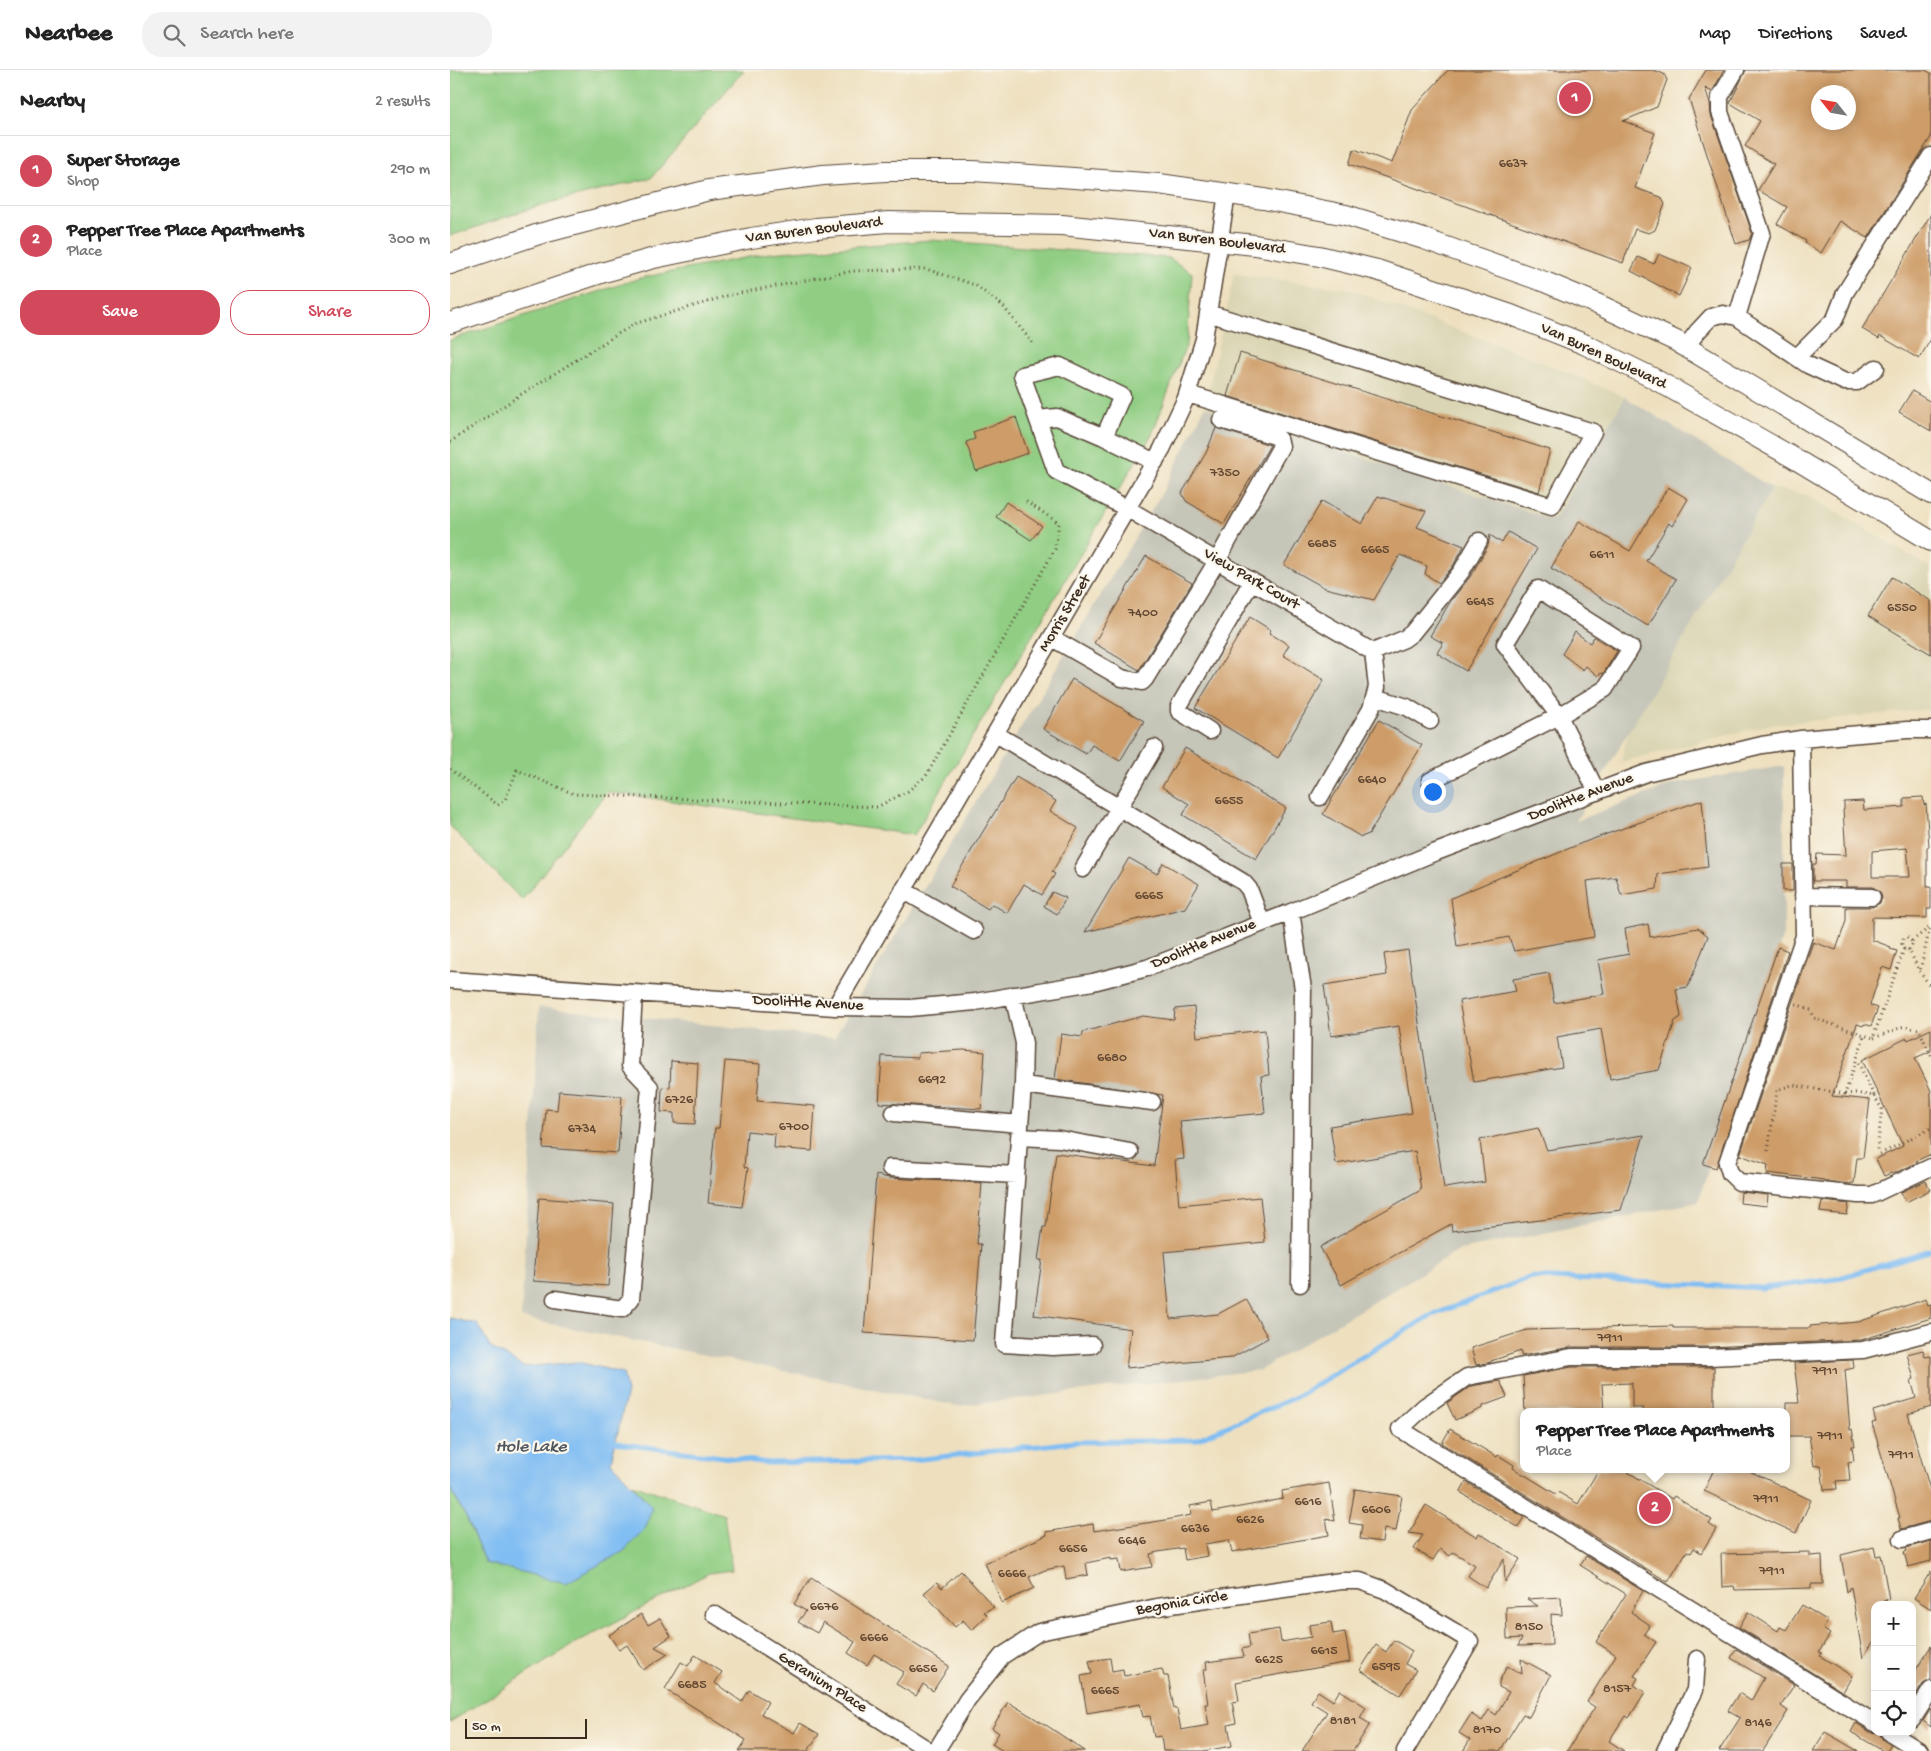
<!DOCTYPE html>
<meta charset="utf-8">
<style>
:root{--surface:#fff;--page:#f2f2f2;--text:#222;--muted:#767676;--line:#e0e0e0;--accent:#d1495b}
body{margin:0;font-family:"Gochi Hand",sans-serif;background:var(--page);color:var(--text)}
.controls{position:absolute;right:15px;bottom:15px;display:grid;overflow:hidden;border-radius:10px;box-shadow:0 2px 12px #0003}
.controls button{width:45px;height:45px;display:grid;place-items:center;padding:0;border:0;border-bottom:1px solid var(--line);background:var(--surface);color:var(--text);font:25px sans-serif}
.compass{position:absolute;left:1361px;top:15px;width:45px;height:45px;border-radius:50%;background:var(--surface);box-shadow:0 2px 12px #0003;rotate:301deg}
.scale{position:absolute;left:15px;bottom:12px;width:122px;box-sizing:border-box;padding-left:5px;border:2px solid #3b2a1e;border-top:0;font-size:14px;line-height:18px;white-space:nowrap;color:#3b2a1e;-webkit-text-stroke:4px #fbf7ec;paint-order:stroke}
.you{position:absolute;left:982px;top:721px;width:18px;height:18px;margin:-12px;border:4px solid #fff;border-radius:50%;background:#1a73e8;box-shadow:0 0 0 8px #1a73e833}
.badge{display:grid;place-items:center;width:32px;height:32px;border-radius:50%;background:var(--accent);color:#fff;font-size:16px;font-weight:700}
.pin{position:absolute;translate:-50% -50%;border:2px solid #fff;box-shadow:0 1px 5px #0006}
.popup{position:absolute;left:1070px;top:1338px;width:270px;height:65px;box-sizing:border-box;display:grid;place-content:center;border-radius:10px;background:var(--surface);filter:drop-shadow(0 1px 4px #0005);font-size:16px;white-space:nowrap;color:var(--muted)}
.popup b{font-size:19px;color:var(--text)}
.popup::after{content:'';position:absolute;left:50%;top:100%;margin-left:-10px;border:10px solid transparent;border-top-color:var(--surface)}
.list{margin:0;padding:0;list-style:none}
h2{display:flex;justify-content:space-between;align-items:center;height:65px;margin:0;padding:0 20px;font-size:21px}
h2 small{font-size:16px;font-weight:400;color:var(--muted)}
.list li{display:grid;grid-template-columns:32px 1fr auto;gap:15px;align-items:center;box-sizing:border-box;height:70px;padding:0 20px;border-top:1px solid var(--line)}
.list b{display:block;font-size:19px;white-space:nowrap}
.list p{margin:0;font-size:16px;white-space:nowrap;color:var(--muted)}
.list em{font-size:16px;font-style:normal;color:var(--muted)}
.actions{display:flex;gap:10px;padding:15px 20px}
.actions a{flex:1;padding:11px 0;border:1px solid var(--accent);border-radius:20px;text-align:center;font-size:18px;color:var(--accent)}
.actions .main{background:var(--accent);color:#fff}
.icon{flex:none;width:28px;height:28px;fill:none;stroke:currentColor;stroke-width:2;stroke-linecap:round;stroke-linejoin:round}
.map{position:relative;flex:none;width:1481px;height:1681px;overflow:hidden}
header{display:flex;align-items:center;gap:30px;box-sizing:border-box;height:70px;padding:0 25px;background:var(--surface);border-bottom:1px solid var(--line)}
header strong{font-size:24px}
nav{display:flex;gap:28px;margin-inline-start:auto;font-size:18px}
.search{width:350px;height:45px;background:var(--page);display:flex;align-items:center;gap:12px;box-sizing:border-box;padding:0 18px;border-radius:20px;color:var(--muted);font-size:19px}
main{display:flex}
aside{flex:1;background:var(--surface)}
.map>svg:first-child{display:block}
.built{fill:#dad5b4}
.industrial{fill:#c5c5b8}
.green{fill:#91ce84;stroke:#667c51}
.water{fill:#80bdf3;stroke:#5e7488}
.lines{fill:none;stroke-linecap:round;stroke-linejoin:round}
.stream{stroke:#80bdf3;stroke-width:5}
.building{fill:#cd9c67;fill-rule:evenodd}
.minor-casing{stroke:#564536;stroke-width:19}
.major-casing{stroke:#564536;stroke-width:22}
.path{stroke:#564536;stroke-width:3;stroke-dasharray:1 4;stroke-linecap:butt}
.minor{stroke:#fff;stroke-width:16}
.major{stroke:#fff;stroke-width:20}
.labels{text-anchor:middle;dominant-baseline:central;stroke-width:4.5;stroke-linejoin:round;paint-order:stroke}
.number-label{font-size:14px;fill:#604630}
.street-label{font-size:16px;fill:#3b2a1e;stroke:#fbf7ec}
.water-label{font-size:18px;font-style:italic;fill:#50565e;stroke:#fbf7ec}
</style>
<header>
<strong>Nearbee</strong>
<div class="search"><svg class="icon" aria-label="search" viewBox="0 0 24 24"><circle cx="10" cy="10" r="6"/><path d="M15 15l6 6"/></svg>Search here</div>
<nav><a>Map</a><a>Directions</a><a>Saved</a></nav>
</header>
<main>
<aside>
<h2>Nearby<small>2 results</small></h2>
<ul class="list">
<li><span class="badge">1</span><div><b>Super Storage</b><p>Shop</p></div><em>290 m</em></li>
<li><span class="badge">2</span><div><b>Pepper Tree Place Apartments</b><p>Place</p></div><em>300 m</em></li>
</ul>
<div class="actions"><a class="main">Save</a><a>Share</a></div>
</aside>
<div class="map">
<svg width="1481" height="1681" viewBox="0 0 1481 1681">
<rect width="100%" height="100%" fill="#fbf7ec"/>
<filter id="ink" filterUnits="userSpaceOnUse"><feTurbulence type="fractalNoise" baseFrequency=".02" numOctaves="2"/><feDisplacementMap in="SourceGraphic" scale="10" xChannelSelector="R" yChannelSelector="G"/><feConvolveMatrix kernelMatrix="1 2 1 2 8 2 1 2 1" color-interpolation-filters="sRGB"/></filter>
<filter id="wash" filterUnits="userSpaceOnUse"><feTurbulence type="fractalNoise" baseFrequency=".0096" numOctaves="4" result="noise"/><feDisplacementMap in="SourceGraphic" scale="20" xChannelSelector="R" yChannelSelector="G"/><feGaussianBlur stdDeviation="1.12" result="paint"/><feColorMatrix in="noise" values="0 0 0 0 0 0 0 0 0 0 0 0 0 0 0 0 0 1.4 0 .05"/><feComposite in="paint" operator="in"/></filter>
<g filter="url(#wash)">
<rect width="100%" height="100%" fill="#eee0bf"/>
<!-- built -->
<path class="built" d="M784,204L900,219L1105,297L1175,327L1104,450L755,337Z
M1322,418L1357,425L1481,498V639L1318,655L1171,692L1185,632Z"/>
<!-- industrial -->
<path class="industrial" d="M1175,327L1322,418L1126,751L1223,714L1334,696V861L1248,1132L1010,1180L810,1300L508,1336L71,1248L89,937L384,968L713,421L755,337L1104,450Z"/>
<!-- green -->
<path class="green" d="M0,0H294L201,108L91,135L0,166Z
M481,170L719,188L742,203L737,273L702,364L464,765L157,722L72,830L0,756V270L190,208L320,183Z
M182,1414L274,1445L282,1500L259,1503L127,1572L0,1652V1418L17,1449L35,1493L75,1501L202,1437Z"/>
<!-- water -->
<path class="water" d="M0,1248L27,1254L40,1277L73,1297L128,1292L173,1303L177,1322L161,1392L202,1437L196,1457L174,1481L116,1513L35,1493L17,1449L0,1418Z"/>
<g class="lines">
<!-- stream -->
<path class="stream" d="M160,1370L172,1374L319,1393L463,1390L624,1372L745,1370L844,1328L980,1246L1081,1207L1312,1218L1386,1209L1481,1180"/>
</g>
<g id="blocks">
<!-- building -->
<path class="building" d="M998,0H1203L1214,4L1217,10L1207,37L1173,51L1205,63L1185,118L1211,127L1215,134L1205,160L1199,163L1185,159L1173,193L899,94L904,79L942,93L962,40Z
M1256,0H1274L1262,22L1255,18L1260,33L1261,45L1302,163L1299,170L1286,174L1239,29Z
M1296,0H1475L1481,3V67L1418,168L1390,151L1371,183L1355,173L1356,171L1327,154L1337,137L1308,120L1324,94L1295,76L1310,51L1280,33ZM1368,22H1398V52H1368Z
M1481,144V269L1469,289L1430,266L1429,269L1412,259Z
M1209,184L1242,198L1229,226L1181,201L1188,187L1204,194Z
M790,283L1100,380L1089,422L777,326Z
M1462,321L1481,332V361L1449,342Z
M566,347L578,383L526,401L516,372L525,369L523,362Z
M766,358L820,375L774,454L736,431L732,423L756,383Z
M1218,417L1238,429L1222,456L1219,453L1196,491L1226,509L1198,556L1101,498L1129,451L1180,481Z
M928,426L976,441L967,457L1014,476L1003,496L989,513L975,504L977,496L950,485L924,530L875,518L834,495L872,431L912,454Z
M556,432L592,456L581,470L546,447Z
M1058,462L1087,479L1016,601L987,583L993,573L980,566L1000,532L1020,507L1038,476L1040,465L1052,473Z
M696,486L742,513L689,600L644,573Z
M1442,507L1481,531V584L1418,546Z
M800,547L821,560L819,563L839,575L833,585L874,610L828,688L745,638Z
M1125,562L1140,573L1144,567L1167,581L1153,604L1151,603L1148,606L1136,596L1133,600L1112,584Z
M622,609L694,651L670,691L642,675L636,684L593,659Z
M929,650L972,675L919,764L911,767L873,744Z
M735,678L836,738L806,789L733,745L739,734L712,717Z
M566,707L606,731L600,741L628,758L602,802L605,804L592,825L574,814L557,843L542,834L538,839L500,816Z
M1473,727L1474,735L1476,734L1479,776L1477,777V817H1481V839H1477V848L1422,847V870L1441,877L1440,879L1447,881L1441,900L1432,897L1420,935L1428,938L1421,956L1414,954L1413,956L1407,954L1382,1026L1420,1030L1413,1088H1407L1404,1113H1401V1114L1374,1111V1110L1317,1103L1318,1095L1290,1085L1363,872L1386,880L1396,851V837H1422L1430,833L1432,828L1430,822L1423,817H1396V811H1363V794H1366L1367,784L1396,785L1393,740H1394V732L1413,731L1414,740L1454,737V728ZM1457,778L1460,807H1422V781Z
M1252,730L1258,797L1208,804L1207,819L1171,825L1166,807L1137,811L1144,867L1064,881L1059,867L1007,877L1001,828L1132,773Z
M679,788L707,804L713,793L749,814L735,838L635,862Z
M1333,794H1343V821H1333Z
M602,822L616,828L607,844L594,836Z
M1198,854L1200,867L1248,858L1258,866L1238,917L1226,919L1231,947L1225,951L1209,1000L1160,1009L1151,959L1107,967L1112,997L1024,1012L1009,931L1066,921L1063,909L1099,903L1104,933L1154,924L1148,890L1179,884L1175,859Z
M1328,877L1338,881L1266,1098L1253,1094Z
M958,880L994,1118L1035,1112L1030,1070L1088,1058L1097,1080L1194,1065L1171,1140L1002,1161L1001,1154L891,1215L870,1177L971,1120L965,1081L886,1094L880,1056L962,1043L949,956L881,966L874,915L937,905L934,884Z
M744,937L747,967L815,960L819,1005L811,1006L815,1043L730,1051L734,1089L725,1090L729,1135L810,1127L815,1172L714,1182L720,1249L768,1244L796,1229L818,1268L781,1288L676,1298L681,1259L584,1245L592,1190H588L593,1157H596L606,1083L704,1096L713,1025L605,1009L611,964L632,967L633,962L693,946L724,950L725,939Z
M1481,959V981L1465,988L1481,1021V1084L1466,1091L1467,1093L1442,1104L1441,1103L1434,1106L1426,1089L1453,1076L1412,990L1457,968L1458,970Z
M513,980L535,982L531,1039L429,1033L432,986L468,988V983Z
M221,991L248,993L245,1054L224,1053V1043L211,1042L212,1017L220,1018Z
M275,991L310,994L307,1031L365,1036L362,1081L324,1078L325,1064L297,1061L294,1097L298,1098L292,1137L258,1133L265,1058H269Z
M109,1021L172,1026L168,1083L93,1078L96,1039L107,1040Z
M426,1105L439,1108L532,1113L527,1174H531L523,1270L414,1263Z
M1476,1111L1480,1120L1456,1132L1451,1122Z
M1291,1122L1318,1125L1317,1136L1290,1133Z
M89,1128L164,1134L158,1216L83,1211Z
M1372,1131L1399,1134L1397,1145L1370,1142Z
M1476,1229L1478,1235L1481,1234V1248L1411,1270L1259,1277H1121L1071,1286V1281L1041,1291V1292L1026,1295L1021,1278L1077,1260L1223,1256V1258H1360V1256L1408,1252Z
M1473,1280L1475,1287L1481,1286V1337L1458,1344L1481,1423V1451L1451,1459L1448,1448H1450L1422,1353L1426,1352L1423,1341L1466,1328L1461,1310L1464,1309L1457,1284Z
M1403,1290L1404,1298L1395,1300L1400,1360L1402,1359L1405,1376H1402L1404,1391L1398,1392L1400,1410L1386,1411L1387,1419L1374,1420L1371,1395L1364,1396L1359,1366H1336V1333H1349L1344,1293Z
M1122,1297H1264V1342H1193V1338H1182V1313L1152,1314L1154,1342H1075L1073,1306Z
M1050,1311L1057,1327L1033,1336V1338L1005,1350L997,1333L1021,1316Z
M1000,1359L1047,1387L1048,1385L1064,1395L1063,1398L1106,1424L1108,1422L1128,1434L1149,1399H1173L1222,1429L1224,1426L1262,1450L1259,1454L1266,1459L1251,1483L1244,1478L1241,1483L1237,1481L1218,1512L992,1373Z
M1264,1399H1295L1361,1430L1346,1463L1254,1421Z
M1016,1412L1074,1447L1068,1457L1010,1422Z
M879,1413L885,1451L876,1449L879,1465L782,1482L779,1470L755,1474L757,1486L735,1490L733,1478L708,1482L700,1484L702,1497L671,1502L669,1489L661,1490V1488L636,1493L638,1505L616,1509L614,1496L595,1500L579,1507L584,1518L552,1533L535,1493L597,1465L596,1462L643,1454L644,1461L716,1450L741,1445L740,1436L761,1432L763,1442L833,1429L832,1421Z
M905,1419L952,1426L946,1461L934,1459L932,1472L910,1469L912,1455L899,1453Z
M976,1435L1027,1467L1029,1463L1070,1489L1055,1512L1054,1489L1036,1518L1018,1506L1025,1495L1003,1482L1000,1486L990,1479L983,1490L964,1479L973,1465L959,1463Z
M1481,1471V1491L1458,1497L1454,1482L1457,1481L1456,1478Z
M1424,1477L1426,1486L1431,1485L1439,1529L1434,1530L1435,1535H1425V1569L1413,1588L1401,1517L1397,1522L1391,1485Z
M1360,1482V1486L1372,1485L1373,1514H1361V1518L1327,1519L1285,1520L1284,1516L1272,1517L1271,1484Z
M1136,1486L1193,1521L1181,1542L1200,1555L1194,1564L1206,1572L1184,1606L1188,1608L1184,1615L1195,1622L1179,1648L1175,1646L1159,1671L1174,1681H1117L1145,1637L1137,1632L1166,1585L1146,1572L1176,1524L1130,1495Z
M511,1501L544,1537L534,1542L537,1545L522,1560L513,1550L505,1557L474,1523L487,1512L492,1518Z
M1481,1501V1539L1464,1528Z
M361,1508L499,1596L483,1621L473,1614L466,1626L446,1614L454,1602L424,1584L417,1595L398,1583L405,1572L373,1552L367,1563L348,1552L356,1541L344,1534Z
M1111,1527L1112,1545L1101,1544L1102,1575L1068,1576L1072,1568L1057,1569L1056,1537L1088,1536L1077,1529Z
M1352,1535L1378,1551L1373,1559L1380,1564L1369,1582L1372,1583L1370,1586L1402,1606L1393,1622L1289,1557L1298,1542L1328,1561L1330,1557L1336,1560Z
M191,1544L198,1555L210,1548L221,1566L205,1577L218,1584L193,1600L177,1575L169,1580L159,1565Z
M881,1552L883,1564L895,1562L900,1592L786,1612L789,1631L782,1632L786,1653L778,1655L782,1676L753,1681H713L711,1666L704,1667L700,1646L693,1647L690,1634L637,1643L631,1606L642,1604L639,1591L660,1588L662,1601L673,1599L674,1606L712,1599L714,1606H718L724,1639H727L731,1660L759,1655L755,1634H758L753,1600L757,1599L756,1592L794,1587L792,1579L800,1577L798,1564L829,1559L831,1572L861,1567L859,1555Z
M944,1570L962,1581L955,1594L966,1600L950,1625L910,1600L926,1575L936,1582Z
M1481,1576V1610L1473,1614L1462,1631V1606Z
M1286,1579L1344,1615L1331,1636L1338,1641L1313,1681H1269L1290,1648L1278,1641L1289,1623L1301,1631L1314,1608L1281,1588Z
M245,1585L272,1602L265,1613L292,1632L299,1620L318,1632L311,1644L344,1663L350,1653L369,1664L358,1681H289L296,1670L215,1619L231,1592L238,1596Z
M1071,1589L1101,1605L1079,1647L1073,1644L1050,1681H1013L1020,1670L1009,1663L1021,1644L1032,1651L1039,1640L1046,1645L1059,1622L1049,1617V1612L1057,1596L1072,1604Z
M890,1620L916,1637L910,1648L920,1654L903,1681H852L877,1642L861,1632L868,1621L883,1631Z
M558,1632L599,1657L635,1681H553L542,1674L549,1663L542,1658Z
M1481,1639V1657L1473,1651Z
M1406,1653L1420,1662L1429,1663L1433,1670L1441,1675L1437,1681H1433L1401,1662Z
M1375,1662L1408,1681H1363Z"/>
</g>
</g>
<g filter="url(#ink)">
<use href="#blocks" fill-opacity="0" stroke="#564536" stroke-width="1"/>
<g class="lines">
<defs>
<path id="minor" d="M1286,0L1270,27V42L1312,163L1287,247
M1236,277L1247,262L1261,247L1273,244L1287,247L1358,295L1395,312H1407L1426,298
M1347,287L1385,249L1395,223L1481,86
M738,324L1102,436L1143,362L758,243
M588,349L607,347L654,367
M705,392L654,367L672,326L610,296L572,305L606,401L678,439L923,582
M1088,519L1181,578L1155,619L1109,646L1055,574Z
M602,568L672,608L692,612L695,609L767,491L831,376L829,369L825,366L771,350
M923,582L954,569L962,563L1011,502L1029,471
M925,627L957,637L980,651
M760,661L729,641V636L802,511
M546,664L793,812L799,819L812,853
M1351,669L1354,866L1277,1093L1280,1103L1289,1112L1408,1125H1422L1481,1097
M980,711L1109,646L1147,722
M870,727L921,639L927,617L923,582
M633,799L704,678
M453,820L524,861
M1353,826L1422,827
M841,842L853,919L850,1214
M0,910L385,937L460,938L525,932L643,912L697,898L841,842L981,784L1196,703L1312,675L1351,669L1457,660H1481
M563,925L574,973L573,1015L554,1274L603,1277L642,1275
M385,937L712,379L736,328L754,269L777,124
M573,1015L702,1032
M444,1043L570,1054
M569,1067L609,1069L680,1082
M440,1098L566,1105
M105,1229L172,1239L181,1229L200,1017L180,996L184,923
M1452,1469L1481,1461
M264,1544L480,1681
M1462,1650L1481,1620
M1425,1653L950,1359L975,1336L1017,1307L1121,1287H1259L1413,1280L1481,1262
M1439,1662L1470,1681
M486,1681L517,1630L552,1586L589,1562L707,1537L891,1511H910L935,1520L1020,1571L955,1681
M1215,1681L1245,1620L1247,1589"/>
<path id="major" d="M0,194L89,164L259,120L373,105L436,101H523L709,114L814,129L896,145L974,169L1095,212L1145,233L1226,271L1481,424
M0,253L151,203L204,188L301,168L366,158L438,152L612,155L805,175L869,186L927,200L1061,245L1134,274L1201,307L1342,387L1481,471"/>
</defs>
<!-- minor casing -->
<use href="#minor" class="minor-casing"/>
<!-- major casing -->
<use href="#major" class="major-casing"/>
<!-- path -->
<path class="path" d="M0,372L70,325L184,254L280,225L403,201L476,199L525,215L552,235L585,276
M0,699L48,735L55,730L67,700L124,724L427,737L458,721L476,706L605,479L609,453L575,431
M1462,871L1480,857L1470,901
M1454,879L1452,874L1453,869L1457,867L1463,873L1459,880
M1346,934L1361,940L1364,948L1423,968L1454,879L1459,880L1470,902L1481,917
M1424,968L1452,957L1469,959L1481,986
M1395,1024L1405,1023L1424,1026L1408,992
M1424,1026L1432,1039L1427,1080
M1318,1081L1327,1020L1342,1015L1395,1024L1414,967
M1430,1084L1481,1058"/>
<!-- minor -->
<use href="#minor" class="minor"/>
<!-- major -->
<use href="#major" class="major"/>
</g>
</g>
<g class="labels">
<!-- number labels -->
<g class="number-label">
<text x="1063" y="94">6637</text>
<text x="775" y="403">7350</text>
<text x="872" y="474">6685</text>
<text x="925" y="480">6665</text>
<text x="1152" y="485">6611</text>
<text x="1030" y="532">6645</text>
<text x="1452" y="538">6550</text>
<text x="693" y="543">7400</text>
<text x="922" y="710">6640</text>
<text x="779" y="731">6655</text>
<text x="699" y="826">6665</text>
<text x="662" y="988">6680</text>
<text x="482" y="1010">6692</text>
<text x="229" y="1030">6726</text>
<text x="344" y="1057">6700</text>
<text x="132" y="1059">6734</text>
<text x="1160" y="1268">7911</text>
<text x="1375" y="1301">7911</text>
<text x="1380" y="1366">7911</text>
<text x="1451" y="1385">7911</text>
<text x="1316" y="1429">7911</text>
<text x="858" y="1432">6616</text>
<text x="926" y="1440">6606</text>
<text x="800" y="1450">6626</text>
<text x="745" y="1459">6636</text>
<text x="682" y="1471">6646</text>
<text x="623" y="1479">6656</text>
<text x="1322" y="1501">7911</text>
<text x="562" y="1504">6666</text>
<text x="374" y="1537">6676</text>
<text x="1079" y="1557">8150</text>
<text x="424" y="1568">6666</text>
<text x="874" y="1581">6615</text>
<text x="819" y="1590">6625</text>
<text x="936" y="1597">6595</text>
<text x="473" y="1599">6656</text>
<text x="242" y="1615">6685</text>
<text x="1167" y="1619">8157</text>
<text x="655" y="1621">6665</text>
<text x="893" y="1651">8181</text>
<text x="1308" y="1653">8146</text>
<text x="1037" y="1660">8170</text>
</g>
<!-- street labels -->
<g class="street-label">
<text transform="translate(364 161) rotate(-7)">Van Buren Boulevard</text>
<text transform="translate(767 172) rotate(7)">Van Buren Boulevard</text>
<text transform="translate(1153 287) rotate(25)">Van Buren Boulevard</text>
<text transform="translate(801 510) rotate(30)">View Park Court</text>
<text transform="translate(616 544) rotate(-59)">Morris Street</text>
<text transform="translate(1131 728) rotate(-21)">Doolittle Avenue</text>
<text transform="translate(754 875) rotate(-22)">Doolittle Avenue</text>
<text transform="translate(358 934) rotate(3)">Doolittle Avenue</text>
<text transform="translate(732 1534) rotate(-9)">Begonia Circle</text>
<text transform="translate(372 1613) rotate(32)">Geranium Place</text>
</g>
<!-- water labels -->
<g class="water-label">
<text x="81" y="1377">Hole Lake</text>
</g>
</g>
</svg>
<div class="controls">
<button>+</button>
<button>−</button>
<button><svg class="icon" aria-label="locate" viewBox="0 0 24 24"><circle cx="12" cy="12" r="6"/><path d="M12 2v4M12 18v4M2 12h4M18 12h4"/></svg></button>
</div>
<svg class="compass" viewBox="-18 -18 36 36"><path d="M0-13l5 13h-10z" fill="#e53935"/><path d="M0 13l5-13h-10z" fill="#767676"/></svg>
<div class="scale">50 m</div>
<div class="you"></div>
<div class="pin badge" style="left:1125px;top:28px">1</div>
<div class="pin badge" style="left:1205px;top:1438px">2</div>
<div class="popup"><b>Pepper Tree Place Apartments</b>Place</div>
</div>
</main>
